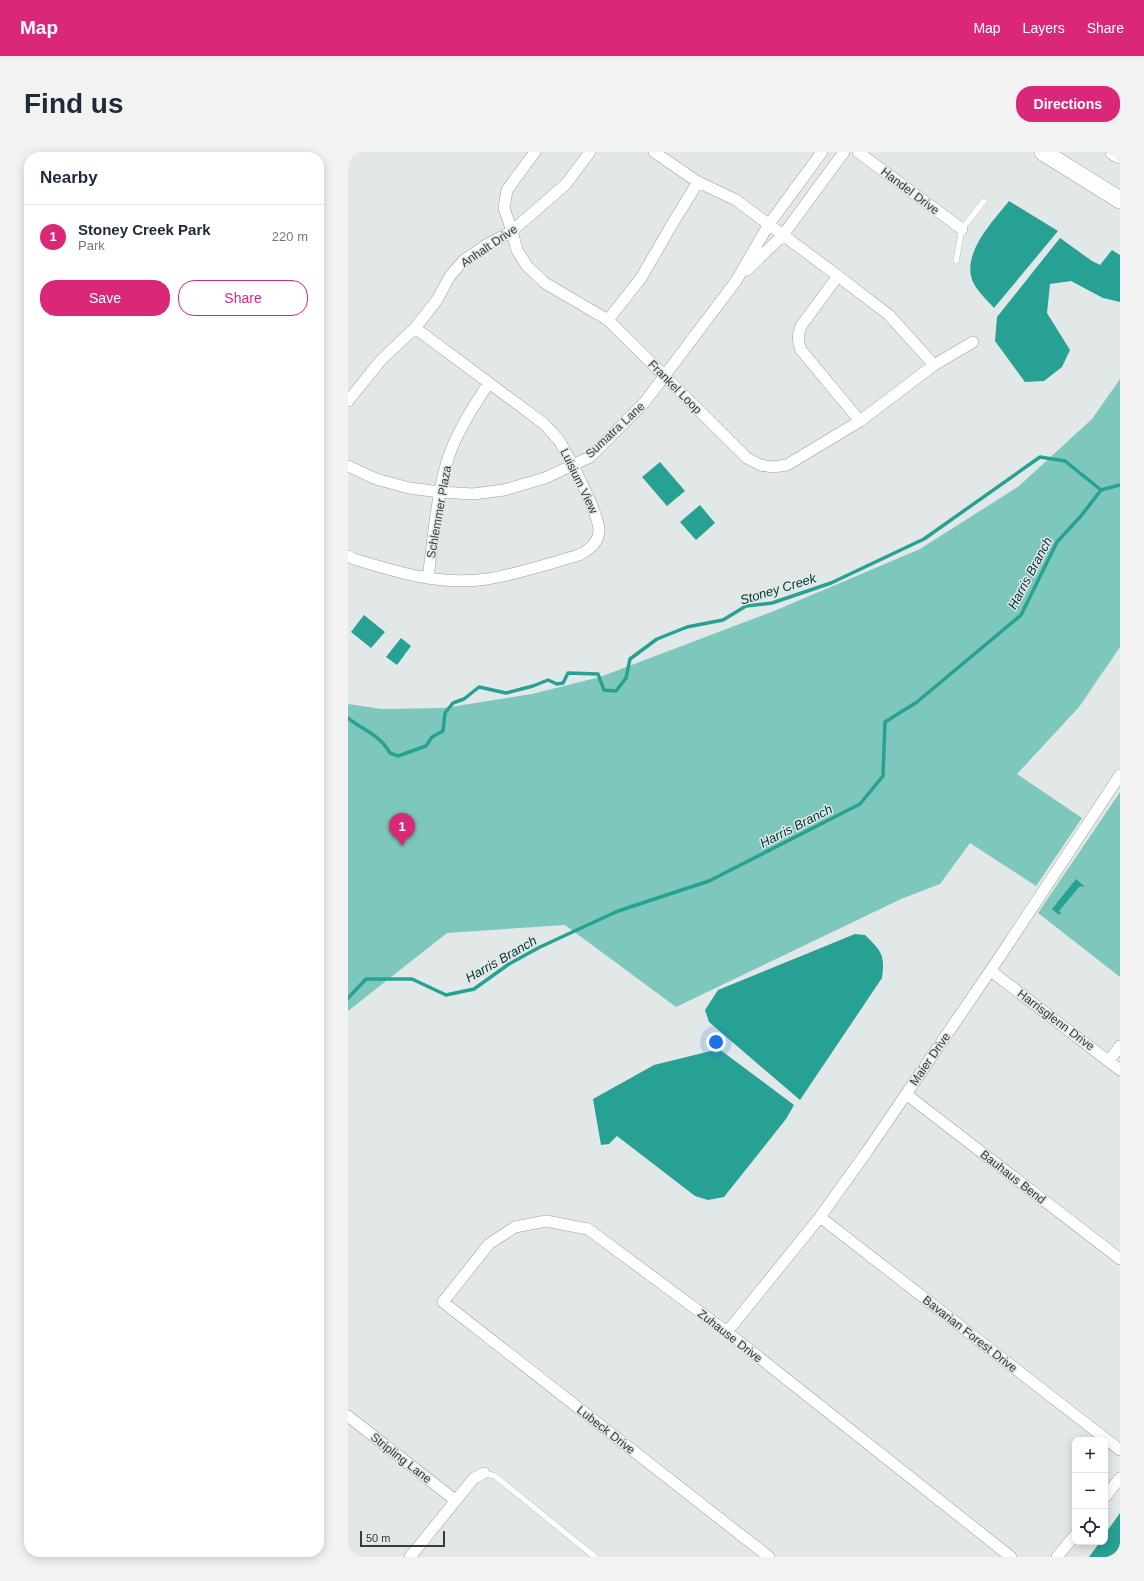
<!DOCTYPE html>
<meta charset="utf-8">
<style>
:root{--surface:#fff;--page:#f2f2f3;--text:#1f2937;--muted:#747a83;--line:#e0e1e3;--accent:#db2777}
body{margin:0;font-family:Arial,sans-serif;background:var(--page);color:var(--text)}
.controls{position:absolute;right:12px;bottom:12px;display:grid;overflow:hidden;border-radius:8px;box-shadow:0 2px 10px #0003}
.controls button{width:36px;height:36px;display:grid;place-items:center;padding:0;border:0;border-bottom:1px solid var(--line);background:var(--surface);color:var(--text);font:20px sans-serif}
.scale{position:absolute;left:12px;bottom:10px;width:85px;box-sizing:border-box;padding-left:4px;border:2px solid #383b3a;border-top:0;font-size:11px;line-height:14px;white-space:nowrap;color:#383b3a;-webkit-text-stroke:3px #e2e8e7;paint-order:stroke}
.you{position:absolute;left:368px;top:890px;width:14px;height:14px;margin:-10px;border:3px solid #fff;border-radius:50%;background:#1a73e8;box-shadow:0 0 0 6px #1a73e833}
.badge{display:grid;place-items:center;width:26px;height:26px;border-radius:50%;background:var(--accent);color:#fff;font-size:13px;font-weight:700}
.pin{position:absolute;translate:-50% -33px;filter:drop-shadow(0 1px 2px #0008)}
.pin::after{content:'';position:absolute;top:21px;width:14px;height:12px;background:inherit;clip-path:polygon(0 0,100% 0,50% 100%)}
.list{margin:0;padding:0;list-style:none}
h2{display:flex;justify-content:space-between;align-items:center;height:52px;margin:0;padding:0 16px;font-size:17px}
h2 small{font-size:13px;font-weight:400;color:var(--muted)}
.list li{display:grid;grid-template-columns:26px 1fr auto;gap:12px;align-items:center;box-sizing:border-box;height:64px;padding:0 16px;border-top:1px solid var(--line)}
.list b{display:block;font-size:15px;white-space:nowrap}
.list p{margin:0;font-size:13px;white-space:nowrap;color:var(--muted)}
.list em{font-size:13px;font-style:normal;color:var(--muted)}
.actions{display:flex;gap:8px;padding:12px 16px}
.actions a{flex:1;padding:9px 0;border:1px solid var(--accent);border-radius:16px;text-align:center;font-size:14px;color:var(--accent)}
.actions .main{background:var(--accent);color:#fff}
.icon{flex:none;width:22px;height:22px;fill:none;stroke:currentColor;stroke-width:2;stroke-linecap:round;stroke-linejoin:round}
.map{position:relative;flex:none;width:772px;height:1405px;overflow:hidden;border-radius:16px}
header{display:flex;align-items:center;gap:24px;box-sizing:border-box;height:56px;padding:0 20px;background:var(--accent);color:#fff}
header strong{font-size:19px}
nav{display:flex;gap:22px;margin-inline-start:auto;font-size:14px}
.intro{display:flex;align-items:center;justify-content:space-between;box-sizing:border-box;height:96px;padding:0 24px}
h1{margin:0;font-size:28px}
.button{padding:10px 18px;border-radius:16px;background:var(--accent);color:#fff;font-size:14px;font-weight:700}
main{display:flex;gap:24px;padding:0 24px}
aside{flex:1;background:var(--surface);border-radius:16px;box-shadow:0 2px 10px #0003}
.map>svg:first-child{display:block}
.green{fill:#7dc7bc}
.water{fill:#27a193}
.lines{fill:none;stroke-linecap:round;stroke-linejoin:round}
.stream{stroke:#27a193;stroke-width:3.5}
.lane-casing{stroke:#9aa09f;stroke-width:6}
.street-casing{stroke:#9aa09f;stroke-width:12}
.primary-casing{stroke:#9aa09f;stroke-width:18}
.lane{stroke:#fff;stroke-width:5.5}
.street{stroke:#fff;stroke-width:11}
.primary{stroke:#fff;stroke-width:17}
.labels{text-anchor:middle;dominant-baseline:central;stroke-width:3;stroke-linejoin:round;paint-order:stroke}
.street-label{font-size:12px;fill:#383b3a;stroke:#e2e8e7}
.water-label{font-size:13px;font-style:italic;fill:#013832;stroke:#e2e8e7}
</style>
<header>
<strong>Map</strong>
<nav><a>Map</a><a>Layers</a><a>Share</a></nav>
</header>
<div class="intro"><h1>Find us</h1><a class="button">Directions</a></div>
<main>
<aside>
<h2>Nearby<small></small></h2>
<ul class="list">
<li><span class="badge">1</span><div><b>Stoney Creek Park</b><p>Park</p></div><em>220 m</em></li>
</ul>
<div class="actions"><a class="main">Save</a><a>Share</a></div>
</aside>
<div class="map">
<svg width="772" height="1405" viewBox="0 0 772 1405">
<rect width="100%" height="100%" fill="#e2e8e7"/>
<!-- green -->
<path class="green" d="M772,227V495L731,555L669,622L734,666L688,734L622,691L592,732L553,747L328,855L217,773L99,781L0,859V552L34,557L96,556L184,542L252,525L426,459L572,397L671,334L744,267Z
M772,640V825L690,761Z"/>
<!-- water -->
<path class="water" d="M661,49L710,79L646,156C640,149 631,141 626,132C611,104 645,69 661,49Z
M712,86L744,109L752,113L764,98L772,103V150L755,146L723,129L702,132L699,161L722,198L714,215L696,229L677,230L647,189L649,165Z
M312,310L337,339L319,354L294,325Z
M352,353L367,371L348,388L332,370Z
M16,463L37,480L23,496L3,480Z
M53,486L63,494L49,513L38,505Z
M728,727L736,734L735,735L732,734L711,759L713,761L711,763L704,757Z
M507,782L517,783C534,800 537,802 534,826L452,948L361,870L357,858L370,838Z
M371,897L446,953L438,967L376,1045L360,1048L347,1044L269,984L261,992L253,993L245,947L306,913Z
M772,1361V1405H741L752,1390H757V1382Z"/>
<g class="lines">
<!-- stream -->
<path class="stream" d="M0,566C15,578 32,583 42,601L50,604L78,594L84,585L95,579L97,561L105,551L116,547L131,535L158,541L185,534L200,528L209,532L215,531L220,521L250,522L256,538L268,539L278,526L282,507L309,487L339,475L375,468L398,454L424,451L483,431L576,387L692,305L717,309L753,338
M0,846L18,827H64L98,843L126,837L161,812L192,795L270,759L361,729L512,652L535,624L537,570L569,550L673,463L709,390L733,364L753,338L772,333"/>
<defs>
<path id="lane" d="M608,109L614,77L636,49
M136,1321L147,1324L247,1405"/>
<path id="street" d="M187,0L159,38L156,56L164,79L169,98L179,114L197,131L260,168L399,306L412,313L425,315L439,313L512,269L586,213L625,190
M306,0L350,30L388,48L490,124L541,163L586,213
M510,0L614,77
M399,118L435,83L496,0
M490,124L453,174C450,183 449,189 453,198L512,269
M260,168L293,126L326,69L350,30
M0,249L33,208L67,176L89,148L102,124L115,109L138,93L164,79L218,32L242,0
M0,314L28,327L61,336L92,340L125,342L156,338L197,326L242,305L296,251L388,129L421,72L474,0
M0,404L6,407C48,420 94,434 139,427C170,422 201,412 231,403C241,398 251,390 251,378C251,362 221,305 212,290C207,283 201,277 195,271L67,176
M80,426C85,389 88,349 98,313C106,284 124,257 140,232
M643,819L772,918
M761,909L772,894
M558,942L772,1107
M472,1065L772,1298
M379,1180L472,1065L520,998L655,800L772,623
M0,1264L107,1348
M757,1345L772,1326
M62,1405L126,1326L136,1321
M421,1405L95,1150L141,1092L167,1075L198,1069L240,1077L379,1180L663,1405
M709,1405L727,1383"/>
<path id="primary" d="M695,0L772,48
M766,0L772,3"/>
</defs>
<!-- lane casing -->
<use href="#lane" class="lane-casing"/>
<!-- street casing -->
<use href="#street" class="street-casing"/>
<!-- primary casing -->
<use href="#primary" class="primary-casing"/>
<!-- lane -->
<use href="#lane" class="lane"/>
<!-- street -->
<use href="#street" class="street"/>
<!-- primary -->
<use href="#primary" class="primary"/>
</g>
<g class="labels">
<!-- street labels -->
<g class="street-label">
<text transform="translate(562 39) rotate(37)">Handel Drive</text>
<text transform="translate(141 94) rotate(-34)">Anhalt Drive</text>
<text transform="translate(327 235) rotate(45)">Frankel Loop</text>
<text transform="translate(267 278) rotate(-43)">Sumatra Lane</text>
<text transform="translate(231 329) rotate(64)">Luisium View</text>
<text transform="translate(91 360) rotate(-80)">Schlemmer Plaza</text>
<text transform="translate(708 868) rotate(37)">Harrisglenn Drive</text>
<text transform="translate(582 907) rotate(-55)">Maier Drive</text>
<text transform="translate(665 1025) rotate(38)">Bauhaus Bend</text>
<text transform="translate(622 1182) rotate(38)">Bavarian Forest Drive</text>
<text transform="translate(382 1184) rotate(38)">Zuhause Drive</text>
<text transform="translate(258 1278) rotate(38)">Lubeck Drive</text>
<text transform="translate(53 1306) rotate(38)">Stripling Lane</text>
</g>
<!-- water labels -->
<g class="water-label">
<text transform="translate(682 421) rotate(-62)">Harris Branch</text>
<text transform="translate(430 437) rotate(-17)">Stoney Creek</text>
<text transform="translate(448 674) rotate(-27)">Harris Branch</text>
<text transform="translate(153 807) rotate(-30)">Harris Branch</text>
</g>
</g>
</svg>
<div class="controls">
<button>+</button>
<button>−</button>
<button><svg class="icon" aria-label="locate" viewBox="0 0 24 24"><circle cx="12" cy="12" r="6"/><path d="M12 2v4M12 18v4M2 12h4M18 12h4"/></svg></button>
</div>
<div class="scale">50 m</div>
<div class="you"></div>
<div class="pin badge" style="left:54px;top:694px">1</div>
</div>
</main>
